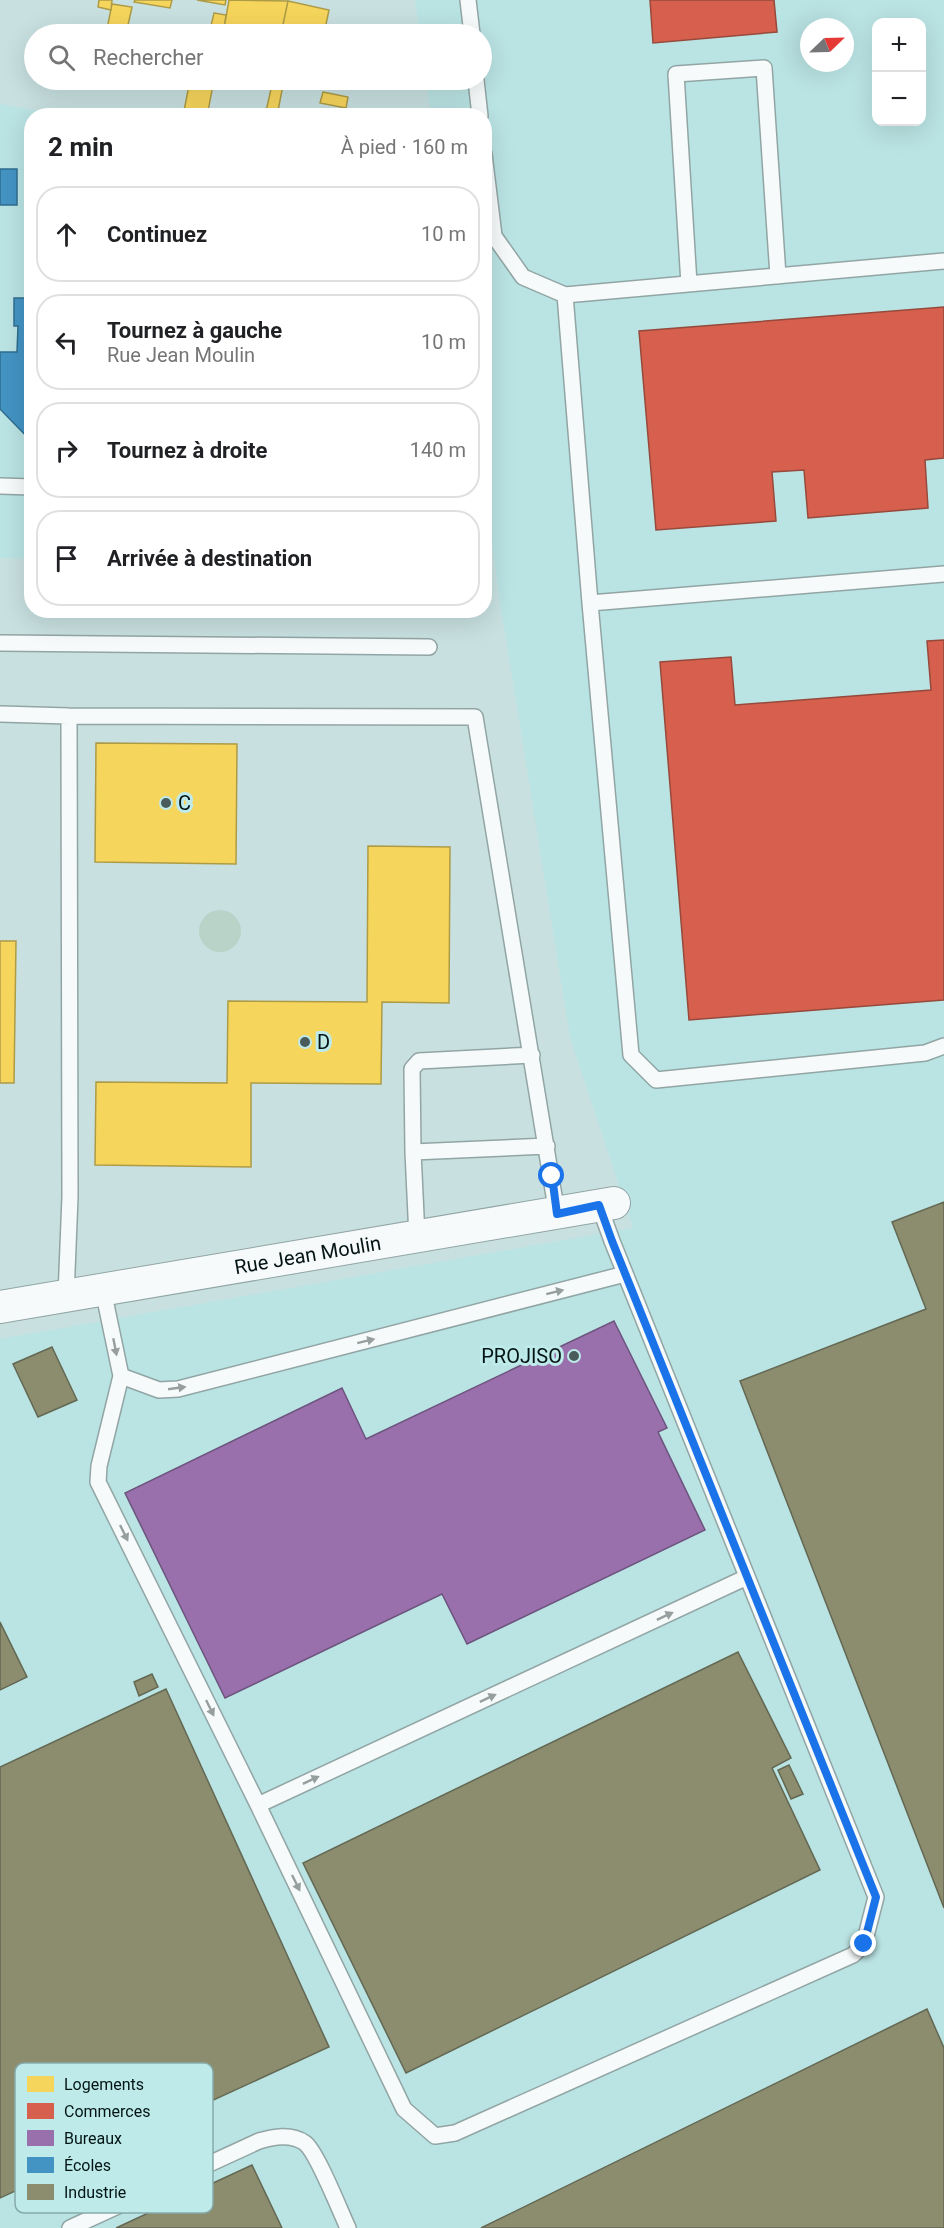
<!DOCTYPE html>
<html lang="fr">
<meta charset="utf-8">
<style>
:root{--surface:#fff;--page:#f2f2f2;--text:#202124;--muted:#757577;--line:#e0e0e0}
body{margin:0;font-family:Roboto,sans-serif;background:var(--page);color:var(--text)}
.controls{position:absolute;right:18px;top:18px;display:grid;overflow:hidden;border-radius:12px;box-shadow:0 6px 24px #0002}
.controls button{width:54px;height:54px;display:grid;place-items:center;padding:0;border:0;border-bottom:2px solid var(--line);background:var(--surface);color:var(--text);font:30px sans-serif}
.compass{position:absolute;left:800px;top:18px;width:54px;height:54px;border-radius:50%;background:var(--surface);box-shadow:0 6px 24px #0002;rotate:67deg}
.stop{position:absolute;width:18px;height:18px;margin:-14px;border:4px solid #1a73e8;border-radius:50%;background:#fff}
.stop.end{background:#1a73e8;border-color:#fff;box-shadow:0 2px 6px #0008}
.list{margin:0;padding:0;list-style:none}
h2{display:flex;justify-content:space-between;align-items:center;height:78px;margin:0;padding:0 24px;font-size:26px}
h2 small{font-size:20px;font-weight:400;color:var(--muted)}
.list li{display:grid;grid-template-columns:39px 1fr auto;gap:18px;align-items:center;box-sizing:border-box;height:96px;margin:0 12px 12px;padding:0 12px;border:2px solid var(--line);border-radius:24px}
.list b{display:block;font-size:22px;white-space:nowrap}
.list p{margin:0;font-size:20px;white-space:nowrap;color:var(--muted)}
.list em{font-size:20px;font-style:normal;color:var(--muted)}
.icon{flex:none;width:33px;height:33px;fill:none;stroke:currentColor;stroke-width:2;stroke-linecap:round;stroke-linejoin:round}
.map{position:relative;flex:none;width:944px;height:2228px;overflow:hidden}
.search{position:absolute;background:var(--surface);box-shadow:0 6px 24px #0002;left:24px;top:24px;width:468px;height:66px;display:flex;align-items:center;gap:15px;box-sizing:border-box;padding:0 21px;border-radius:33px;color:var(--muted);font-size:22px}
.panel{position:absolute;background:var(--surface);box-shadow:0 6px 24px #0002;left:24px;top:108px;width:468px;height:510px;border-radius:24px}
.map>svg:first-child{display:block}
.built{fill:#bae3e3;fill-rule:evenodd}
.green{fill:#b9d3c8}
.homes{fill:#f6d55c;stroke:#ad9b46;stroke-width:1.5}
.shops{fill:#d6604d;stroke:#97493c;stroke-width:1.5}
.offices{fill:#9970ab;stroke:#6c547e;stroke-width:1.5}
.schools{fill:#4393c3;stroke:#306d8e;stroke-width:1.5}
.industry{fill:#8c8c6e;stroke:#636853;stroke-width:1.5}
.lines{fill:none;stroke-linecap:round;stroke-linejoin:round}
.lane-casing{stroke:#92a5a5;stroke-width:18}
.street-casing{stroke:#92a5a5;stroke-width:34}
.lane{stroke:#f7fafa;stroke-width:15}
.street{stroke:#f7fafa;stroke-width:32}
.oneway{fill:#969e9e}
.route{stroke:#1a73e8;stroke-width:8}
.poi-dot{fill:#495b5b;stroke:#beeaea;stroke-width:2}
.labels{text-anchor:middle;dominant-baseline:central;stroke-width:6;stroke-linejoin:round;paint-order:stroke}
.poi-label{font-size:20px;fill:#041414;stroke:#beeaea;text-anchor:start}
.street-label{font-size:20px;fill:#041414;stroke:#beeaea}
.key{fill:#beeaea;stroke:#86aaaa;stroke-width:1.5}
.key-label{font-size:16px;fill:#041414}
</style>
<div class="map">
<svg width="944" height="2228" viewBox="0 0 944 2228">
<rect width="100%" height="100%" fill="#c8e0e0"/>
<!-- built -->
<path class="built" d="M415,0H944V2228H0V1339L633,1228L570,1037L499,595L485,490L484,116L431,115L426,80H482V34H420ZM876,22H922V122H876ZM809,27H845V63H809Z
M0,104L63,115L32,116L31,559L0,558Z"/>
<!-- green -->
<path class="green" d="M199 931a21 21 0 1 1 42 0a21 21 0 1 1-42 0Z"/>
<!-- homes -->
<path class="homes" d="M99,0H112L111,10L98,7Z
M135,0H172L170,8L134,2Z
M197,0H226L225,5Z
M229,0L288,1L281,34H223Z
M288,1L329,10L324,34H281Z
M112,4L132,7L126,34H106Z
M214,13L226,15L223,34H209Z
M190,80H214L207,116H183Z
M273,80H284L277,116H265Z
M323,92L348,97L346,108L320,103Z
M96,743L237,744L236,864L95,862Z
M368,846L450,847L449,1003L382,1002L381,1084L251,1083V1167L95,1165L96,1082L227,1083L228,1001L367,1002Z
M0,941H16L14,1083H0Z"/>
<!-- shops -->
<path class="shops" d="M650,0H774L777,32L653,43Z
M944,307V458L925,460L928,508L808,518L804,470L772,472L776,521L656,530L639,331Z
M944,640V1000L689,1020L660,662L731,657L735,705L931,690L927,641Z"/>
<!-- offices -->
<path class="offices" d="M614,1321L667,1428L658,1432L705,1530L467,1644L442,1594L225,1698L125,1493L342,1388L366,1439Z"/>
<!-- schools -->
<path class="schools" d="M0,169H17V205H0Z
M14,298H32V442L0,409V352H17L18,326H14Z"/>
<!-- industry -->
<path class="industry" d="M944,1202V1908L740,1381L926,1309L892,1222Z
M52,1347L77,1400L38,1417L13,1364Z
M0,1622L27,1677L0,1690Z
M738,1652L791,1758L772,1768L820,1870L406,2073L303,1863Z
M152,1674L158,1687L139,1696L134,1682Z
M166,1689L329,2047L0,2198V1767Z
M789,1765L803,1794L791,1799L778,1770Z
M927,2009L944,2048V2228H481Z
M252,2165L282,2228H116Z"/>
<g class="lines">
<defs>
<path id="lane" d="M468,0L472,34
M476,80L480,116
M484,154L494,236L523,277L565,295L944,261
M689,284L676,74L764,68L778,276
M565,295L590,603L631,1055L656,1080L925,1053L944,1046
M0,486L32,487
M590,603L944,574
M0,643L429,647
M0,714L69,716L475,717L557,1214
M532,1055L419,1061L412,1069L413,1152L547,1146
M413,1152L417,1237
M103,1290L121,1376L99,1466L98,1482L258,1805L404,2109L435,2136L455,2133L853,1955L864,1944L876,1897L612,1241L599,1205
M66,1296L70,1197L69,716
M121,1376L159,1390L178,1389L625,1274
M258,1805L747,1577
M70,2228L259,2141C273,2137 291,2133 305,2143C317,2152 340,2211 348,2228"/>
<g id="street">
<path id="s1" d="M0,1307L614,1203"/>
</g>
</defs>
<!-- lane casing -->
<use href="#lane" class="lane-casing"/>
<!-- street casing -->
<use href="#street" class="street-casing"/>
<!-- lane -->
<use href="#lane" class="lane"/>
<!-- street -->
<use href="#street" class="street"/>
</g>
<!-- one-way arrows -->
<defs><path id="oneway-solid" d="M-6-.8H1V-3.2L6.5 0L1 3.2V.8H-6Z" transform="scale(1.5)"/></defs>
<g class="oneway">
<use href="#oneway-solid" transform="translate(555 1292) rotate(-14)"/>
<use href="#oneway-solid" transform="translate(366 1341) rotate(-14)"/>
<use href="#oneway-solid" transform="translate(115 1347) rotate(79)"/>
<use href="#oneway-solid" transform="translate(177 1388) rotate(-8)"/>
<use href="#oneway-solid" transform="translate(124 1533) rotate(64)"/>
<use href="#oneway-solid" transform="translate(665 1616) rotate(-25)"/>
<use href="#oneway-solid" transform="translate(488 1698) rotate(-25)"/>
<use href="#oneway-solid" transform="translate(210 1708) rotate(64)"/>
<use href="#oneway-solid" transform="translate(311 1780) rotate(-25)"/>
<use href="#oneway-solid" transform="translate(296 1883) rotate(64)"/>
</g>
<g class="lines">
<!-- route -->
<path class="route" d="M552,1176L557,1214L599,1205L612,1241L876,1897L864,1944"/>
</g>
<!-- markers -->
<g class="poi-dot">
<circle cx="166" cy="803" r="6"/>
<circle cx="305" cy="1042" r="6"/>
<circle cx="574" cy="1356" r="6"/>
</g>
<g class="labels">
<!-- poi labels -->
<g class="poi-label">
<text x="178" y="803">C</text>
<text x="317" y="1042">D</text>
<text x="562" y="1356" text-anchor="end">PROJISO</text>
</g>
<!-- street labels -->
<g class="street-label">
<text stroke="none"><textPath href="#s1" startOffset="312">Rue Jean Moulin</textPath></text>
</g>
</g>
<!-- legend -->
<rect x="15" y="2063" width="198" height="150" rx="9" class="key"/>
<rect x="27" y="2076" width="27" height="16" fill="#f6d55c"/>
<rect x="27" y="2103" width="27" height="16" fill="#d6604d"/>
<rect x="27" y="2130" width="27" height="16" fill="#9970ab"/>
<rect x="27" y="2157" width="27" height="16" fill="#4393c3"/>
<rect x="27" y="2184" width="27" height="16" fill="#8c8c6e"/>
<g class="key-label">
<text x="64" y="2090">Logements</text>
<text x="64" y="2117">Commerces</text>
<text x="64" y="2144">Bureaux</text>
<text x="64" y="2171">Écoles</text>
<text x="64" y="2198">Industrie</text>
</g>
</svg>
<div class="controls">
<button>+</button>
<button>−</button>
</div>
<svg class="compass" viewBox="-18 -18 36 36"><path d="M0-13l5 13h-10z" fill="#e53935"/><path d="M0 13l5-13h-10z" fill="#757577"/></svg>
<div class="stop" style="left:552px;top:1176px"></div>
<div class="stop end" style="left:864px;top:1944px"></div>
<div class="search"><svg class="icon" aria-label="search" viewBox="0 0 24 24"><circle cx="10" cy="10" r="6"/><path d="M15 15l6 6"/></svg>Rechercher</div>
<section class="panel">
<h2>2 min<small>À pied · 160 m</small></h2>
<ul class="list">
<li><svg class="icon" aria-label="ahead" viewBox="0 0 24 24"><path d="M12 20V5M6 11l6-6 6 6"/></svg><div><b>Continuez</b></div><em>10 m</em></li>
<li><svg class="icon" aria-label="left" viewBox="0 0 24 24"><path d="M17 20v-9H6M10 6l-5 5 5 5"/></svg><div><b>Tournez à gauche</b><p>Rue Jean Moulin</p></div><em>10 m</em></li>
<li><svg class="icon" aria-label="right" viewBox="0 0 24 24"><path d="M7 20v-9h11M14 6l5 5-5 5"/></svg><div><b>Tournez à droite</b></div><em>140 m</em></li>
<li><svg class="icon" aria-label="arrive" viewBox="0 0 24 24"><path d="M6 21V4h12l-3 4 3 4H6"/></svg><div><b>Arrivée à destination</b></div></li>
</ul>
</section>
</div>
